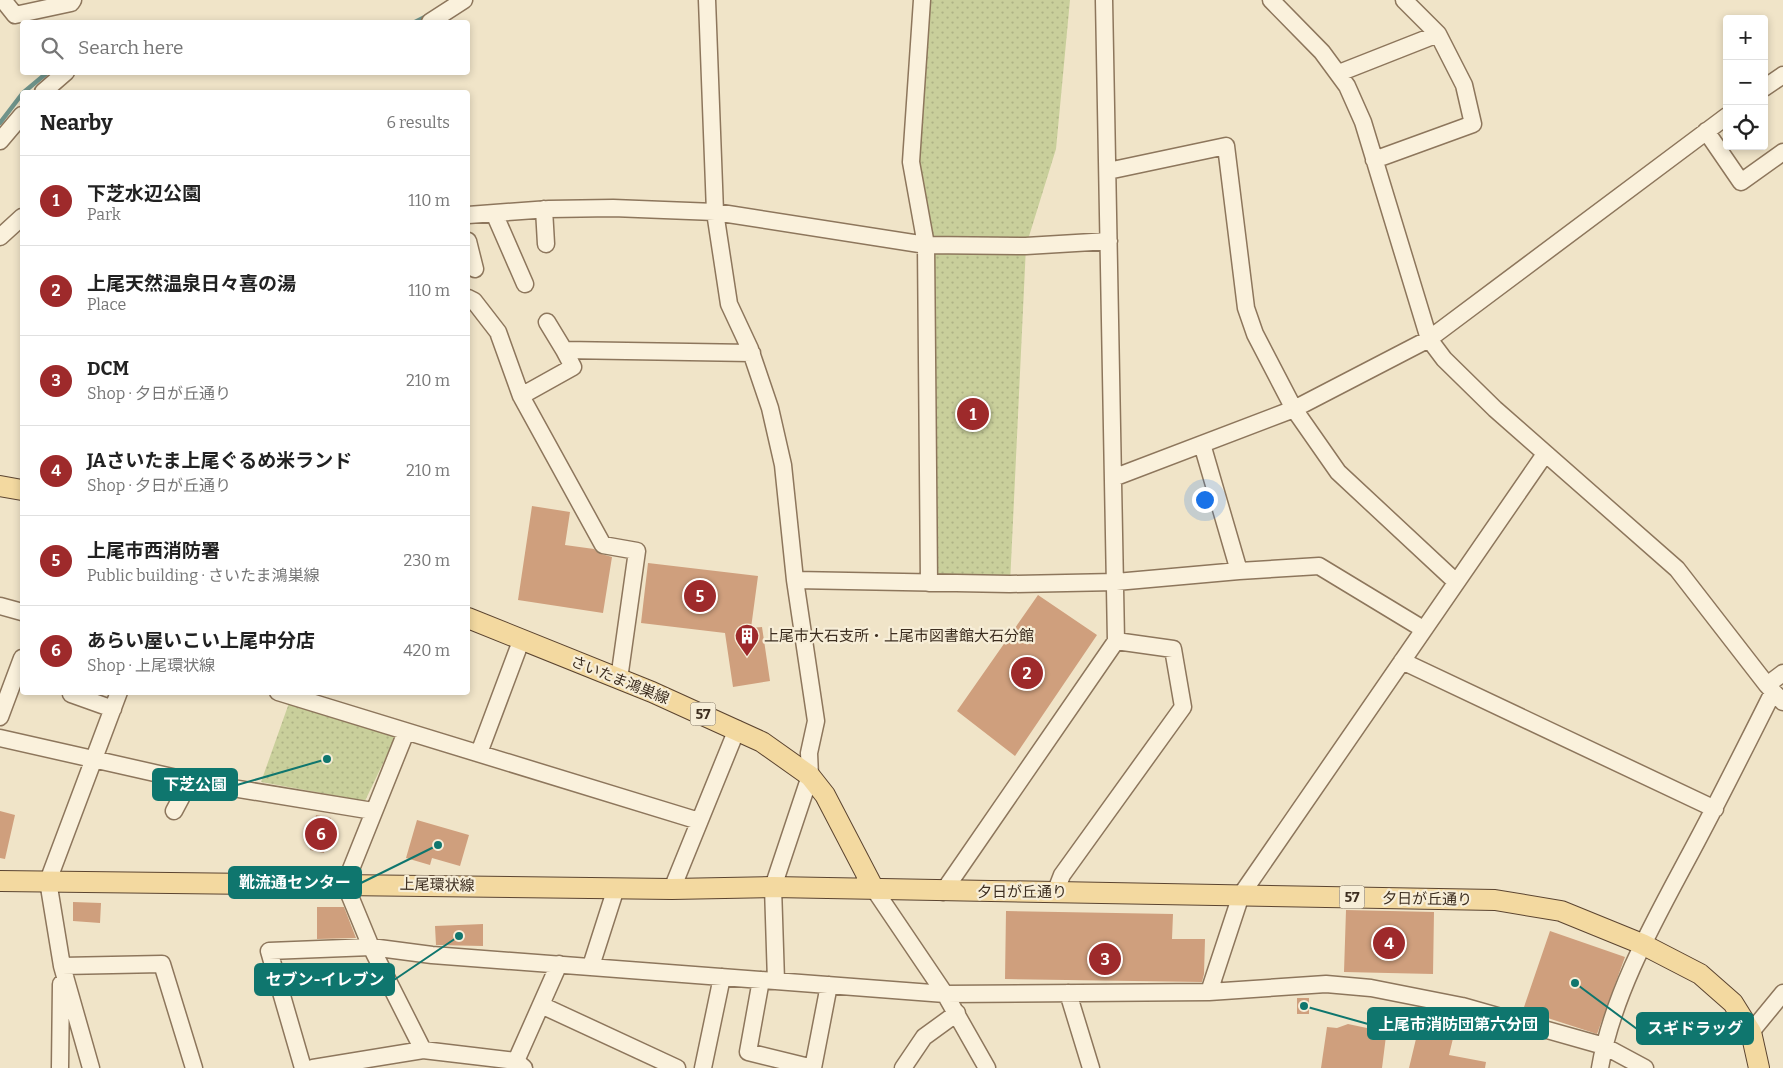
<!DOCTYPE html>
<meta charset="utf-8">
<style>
:root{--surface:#fff;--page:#f2f2f2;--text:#222;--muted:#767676;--line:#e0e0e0;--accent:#9e2a2b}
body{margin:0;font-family:Bitter,"Noto Sans JP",serif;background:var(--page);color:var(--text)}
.controls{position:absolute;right:15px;top:15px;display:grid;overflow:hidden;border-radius:5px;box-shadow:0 2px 8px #0003}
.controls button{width:45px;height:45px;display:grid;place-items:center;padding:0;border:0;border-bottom:1px solid var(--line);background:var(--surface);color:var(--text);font:25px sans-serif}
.you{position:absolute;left:1204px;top:499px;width:18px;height:18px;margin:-12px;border:4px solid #fff;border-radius:50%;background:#1a73e8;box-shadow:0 0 0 8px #1a73e833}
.badge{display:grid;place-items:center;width:32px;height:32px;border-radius:50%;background:var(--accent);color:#fff;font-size:16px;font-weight:700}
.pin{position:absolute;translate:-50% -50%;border:2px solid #fff;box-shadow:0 1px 5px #0006}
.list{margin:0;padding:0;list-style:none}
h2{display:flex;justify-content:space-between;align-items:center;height:65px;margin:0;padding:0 20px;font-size:21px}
h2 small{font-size:16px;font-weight:400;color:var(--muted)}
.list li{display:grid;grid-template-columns:32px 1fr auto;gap:15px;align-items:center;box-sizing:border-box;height:90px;padding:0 20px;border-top:1px solid var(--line)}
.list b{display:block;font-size:19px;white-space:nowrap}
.list p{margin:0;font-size:16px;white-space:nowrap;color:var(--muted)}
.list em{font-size:16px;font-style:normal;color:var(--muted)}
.icon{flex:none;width:28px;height:28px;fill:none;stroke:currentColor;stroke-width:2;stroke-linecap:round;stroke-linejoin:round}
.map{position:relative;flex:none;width:1783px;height:1068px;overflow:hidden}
.search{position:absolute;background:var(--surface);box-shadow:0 2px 8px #0003;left:20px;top:20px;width:450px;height:55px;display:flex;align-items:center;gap:12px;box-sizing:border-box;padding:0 18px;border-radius:5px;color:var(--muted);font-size:19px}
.panel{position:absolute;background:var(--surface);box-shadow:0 2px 8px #0003;left:20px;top:90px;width:450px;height:605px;border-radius:5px}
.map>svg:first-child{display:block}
.park{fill:url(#park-dots)}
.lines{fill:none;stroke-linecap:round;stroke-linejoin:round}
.stream{stroke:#6f938a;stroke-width:4.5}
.building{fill:#cf9f7d}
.minor-casing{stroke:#8d765c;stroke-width:19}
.major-casing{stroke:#5b4430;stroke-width:22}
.minor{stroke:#faf1dc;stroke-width:16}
.major{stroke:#f3d9a0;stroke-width:20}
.labels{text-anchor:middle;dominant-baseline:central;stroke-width:4.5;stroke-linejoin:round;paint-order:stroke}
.shield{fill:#f7eed8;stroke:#756857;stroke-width:1}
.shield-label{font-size:14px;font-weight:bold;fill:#3d2e20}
.poi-label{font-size:15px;fill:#3d2e20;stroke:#f7eed8;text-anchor:start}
.street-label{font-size:15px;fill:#3d2e20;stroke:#f7eed8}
.leader{fill:none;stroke:#0f766e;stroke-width:2}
.callout-dot{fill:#0f766e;stroke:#f7eed8;stroke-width:2}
.callout{fill:#0f766e;stroke:#0f766e;stroke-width:2}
.callout-label{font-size:16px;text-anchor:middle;font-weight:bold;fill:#fff}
</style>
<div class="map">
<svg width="1783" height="1068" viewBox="0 0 1783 1068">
<defs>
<pattern id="park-dots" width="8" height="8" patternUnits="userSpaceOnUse" patternTransform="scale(1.25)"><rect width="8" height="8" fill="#c9cf9b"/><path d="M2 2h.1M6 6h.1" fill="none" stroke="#aeb285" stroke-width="1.8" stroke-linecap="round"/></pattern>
</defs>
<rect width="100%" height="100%" fill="#f0e4c8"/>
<!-- park -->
<path class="park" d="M922,0H1070L1056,149L1026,246L1010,584L929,583L926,245L911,162Z
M289,703L396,736L365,801L261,782Z"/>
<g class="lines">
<!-- stream -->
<path class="stream" d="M415,22L429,15
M24,92L48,72
M0,123L22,94"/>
</g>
<!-- building -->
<path class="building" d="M532,506L570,512L565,545L594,549L598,553L612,557L603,613L518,600Z
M648,563L758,576L751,628L762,627L770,681L733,687L725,633L641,623Z
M1038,595L1097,635L1015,756L957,711Z
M0,811L15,815L5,859L0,858Z
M316,815L331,818L324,853L310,850Z
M417,820L469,835L460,866L432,858L430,865L406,858Z
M73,902L101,903L100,923L73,921Z
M317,907H344L356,938L317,939Z
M1346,910L1434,912L1433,974L1344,972Z
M1006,911L1173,914L1172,939H1205L1204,974L1202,982L1005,979Z
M483,924V946L436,945L435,926Z
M1550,931L1625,957L1597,1034L1523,1010Z
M1297,998H1309V1014H1297Z
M1421,1018L1456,1026L1449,1055L1486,1062L1485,1068H1409Z
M1348,1024L1367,1028L1375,1034L1386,1036L1382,1068H1321L1327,1027L1337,1028Z"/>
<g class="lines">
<defs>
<path id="minor" d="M3,0L15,15L71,3L73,0
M707,0L715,212L729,304L750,349L770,408L783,465L795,580L816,721L809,753L810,776L773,887L776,981
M922,0L911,162L926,245L929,583
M1271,0L1322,52L1347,86L1363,122L1429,339L1444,359L1495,409L1677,569L1767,685L1783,702
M430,22L464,0
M1339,73L1438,34
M1764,88L1783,75
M43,92L66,72
M1706,131L1741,182L1783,152
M0,141L22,115
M1374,160L1473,124L1464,85L1438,34L1404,0
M1108,171L1226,146L1246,308L1255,334L1294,409L1338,472L1455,581
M544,209L546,244
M494,213L525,284
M468,215L549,209L613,208L715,212L926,245L1026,246L1109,241
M0,237L22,217
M468,241L475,269
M468,298L474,301L498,332L521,396L603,545L637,551L619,679
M547,322L564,350L752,353
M521,396L573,367L564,350
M1202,444L1239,571
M1113,478L1294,409L1429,339L1727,116
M795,580L1010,584L1116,582L1239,571L1319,566L1423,629
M0,606L22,612
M1402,661L1715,809
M1767,685L1783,673
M278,692L699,821
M71,694L113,709
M0,717L22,658
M406,732L345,884L371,947L423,1050
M0,738L190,781L373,811
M479,753L521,641
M174,811L190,781
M672,889L737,729
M874,889L945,994L987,1068
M943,892L1116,641L1104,0
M1055,893L1062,875L1183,707L1173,649L1116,641
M62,966L162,964L194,1068
M591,966L616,888
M761,980L748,1052L813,1068L829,985
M1209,992L1241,895L1545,454
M1068,993L1091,1068
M541,1005L677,1068
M1751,1032L1783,993
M516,1061L559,964
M60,1068L61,984
M91,1068L62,966L48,881L119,692
M303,1068L269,951L371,947L432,955L945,994L1209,992L1326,984L1371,988L1462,1006L1604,1046L1645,1068
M313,1068L423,1050L516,1061L524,1068
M703,1068L722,977
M903,1068L924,1037L957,1013
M1600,1068C1613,990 1660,911 1697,841C1723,792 1748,742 1773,692"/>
<path id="major" d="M0,486L22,490
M468,618L652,692L762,742L810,776L825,795L874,889
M0,881L672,889L773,887L1495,900L1561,911L1642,944L1700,974L1733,1003L1751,1032L1759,1068"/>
</defs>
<!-- minor casing -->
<use href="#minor" class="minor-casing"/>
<!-- major casing -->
<use href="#major" class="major-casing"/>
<!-- minor -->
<use href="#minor" class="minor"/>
<!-- major -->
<use href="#major" class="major"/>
</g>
<!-- icons -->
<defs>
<symbol id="building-pin" viewBox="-11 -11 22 30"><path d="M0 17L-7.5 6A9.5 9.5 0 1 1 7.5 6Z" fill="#9e2a2b" stroke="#f7eed8"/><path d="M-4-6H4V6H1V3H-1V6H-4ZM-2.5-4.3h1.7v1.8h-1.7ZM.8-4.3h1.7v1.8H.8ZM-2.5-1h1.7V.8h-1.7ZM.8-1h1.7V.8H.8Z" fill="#fff"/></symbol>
</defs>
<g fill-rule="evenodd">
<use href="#building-pin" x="733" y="622" width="28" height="38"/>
</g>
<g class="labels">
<!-- shield labels -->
<g class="shield">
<rect x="690.5" y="702.5" width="25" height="23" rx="4"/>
<rect x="1339.5" y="885.5" width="25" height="23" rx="4"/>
</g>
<g class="shield-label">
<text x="703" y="714">57</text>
<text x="1352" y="897">57</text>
</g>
<!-- poi labels -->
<g class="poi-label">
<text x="764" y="636">上尾市大石支所・上尾市図書館大石分館</text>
</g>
<!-- street labels -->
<g class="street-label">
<text transform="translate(620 680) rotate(22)">さいたま鴻巣線</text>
<text transform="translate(437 885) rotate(1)">上尾環状線</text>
<text x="1022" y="892">夕日が丘通り</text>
<text transform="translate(1427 899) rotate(1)">夕日が丘通り</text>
</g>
</g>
<!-- callouts -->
<path class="leader" d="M327 759L237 785M438 845L361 883M459 936L394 980M1304 1006L1368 1024M1575 983L1637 1029"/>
<g class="callout-dot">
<circle cx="327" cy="759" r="5"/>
<circle cx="438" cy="845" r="5"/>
<circle cx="459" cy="936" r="5"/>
<circle cx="1304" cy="1006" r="5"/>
<circle cx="1575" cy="983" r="5"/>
</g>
<g class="callout">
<rect x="153" y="769" width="84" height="31" rx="5"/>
<rect x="229" y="867" width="132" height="31" rx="5"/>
<rect x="255" y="964" width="139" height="31" rx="5"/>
<rect x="1368" y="1008" width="180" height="31" rx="5"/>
<rect x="1637" y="1013" width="116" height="31" rx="5"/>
</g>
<g class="callout-label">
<text x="195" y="790">下芝公園</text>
<text x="295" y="888">靴流通センター</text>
<text x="325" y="985">セブン-イレブン</text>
<text x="1458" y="1030">上尾市消防団第六分団</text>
<text x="1695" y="1034">スギドラッグ</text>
</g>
</svg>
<div class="controls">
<button>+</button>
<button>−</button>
<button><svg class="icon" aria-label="locate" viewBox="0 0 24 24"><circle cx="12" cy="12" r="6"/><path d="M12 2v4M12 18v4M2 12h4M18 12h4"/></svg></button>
</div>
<div class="you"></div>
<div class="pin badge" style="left:973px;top:414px">1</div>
<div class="pin badge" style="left:1027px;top:673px">2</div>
<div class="pin badge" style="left:1105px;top:959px">3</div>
<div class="pin badge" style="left:1389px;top:943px">4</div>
<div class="pin badge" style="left:700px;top:596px">5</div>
<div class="pin badge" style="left:321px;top:834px">6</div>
<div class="search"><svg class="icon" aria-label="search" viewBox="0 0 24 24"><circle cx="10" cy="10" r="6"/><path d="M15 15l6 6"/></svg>Search here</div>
<section class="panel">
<h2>Nearby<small>6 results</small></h2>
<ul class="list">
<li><span class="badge">1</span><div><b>下芝水辺公園</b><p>Park</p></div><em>110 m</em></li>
<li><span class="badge">2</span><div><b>上尾天然温泉日々喜の湯</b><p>Place</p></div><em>110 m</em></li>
<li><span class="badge">3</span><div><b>DCM</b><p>Shop · 夕日が丘通り</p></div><em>210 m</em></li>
<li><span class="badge">4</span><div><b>JAさいたま上尾ぐるめ米ランド</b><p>Shop · 夕日が丘通り</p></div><em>210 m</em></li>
<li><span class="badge">5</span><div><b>上尾市西消防署</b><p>Public building · さいたま鴻巣線</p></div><em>230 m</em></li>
<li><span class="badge">6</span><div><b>あらい屋いこい上尾中分店</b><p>Shop · 上尾環状線</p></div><em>420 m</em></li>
</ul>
</section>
</div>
